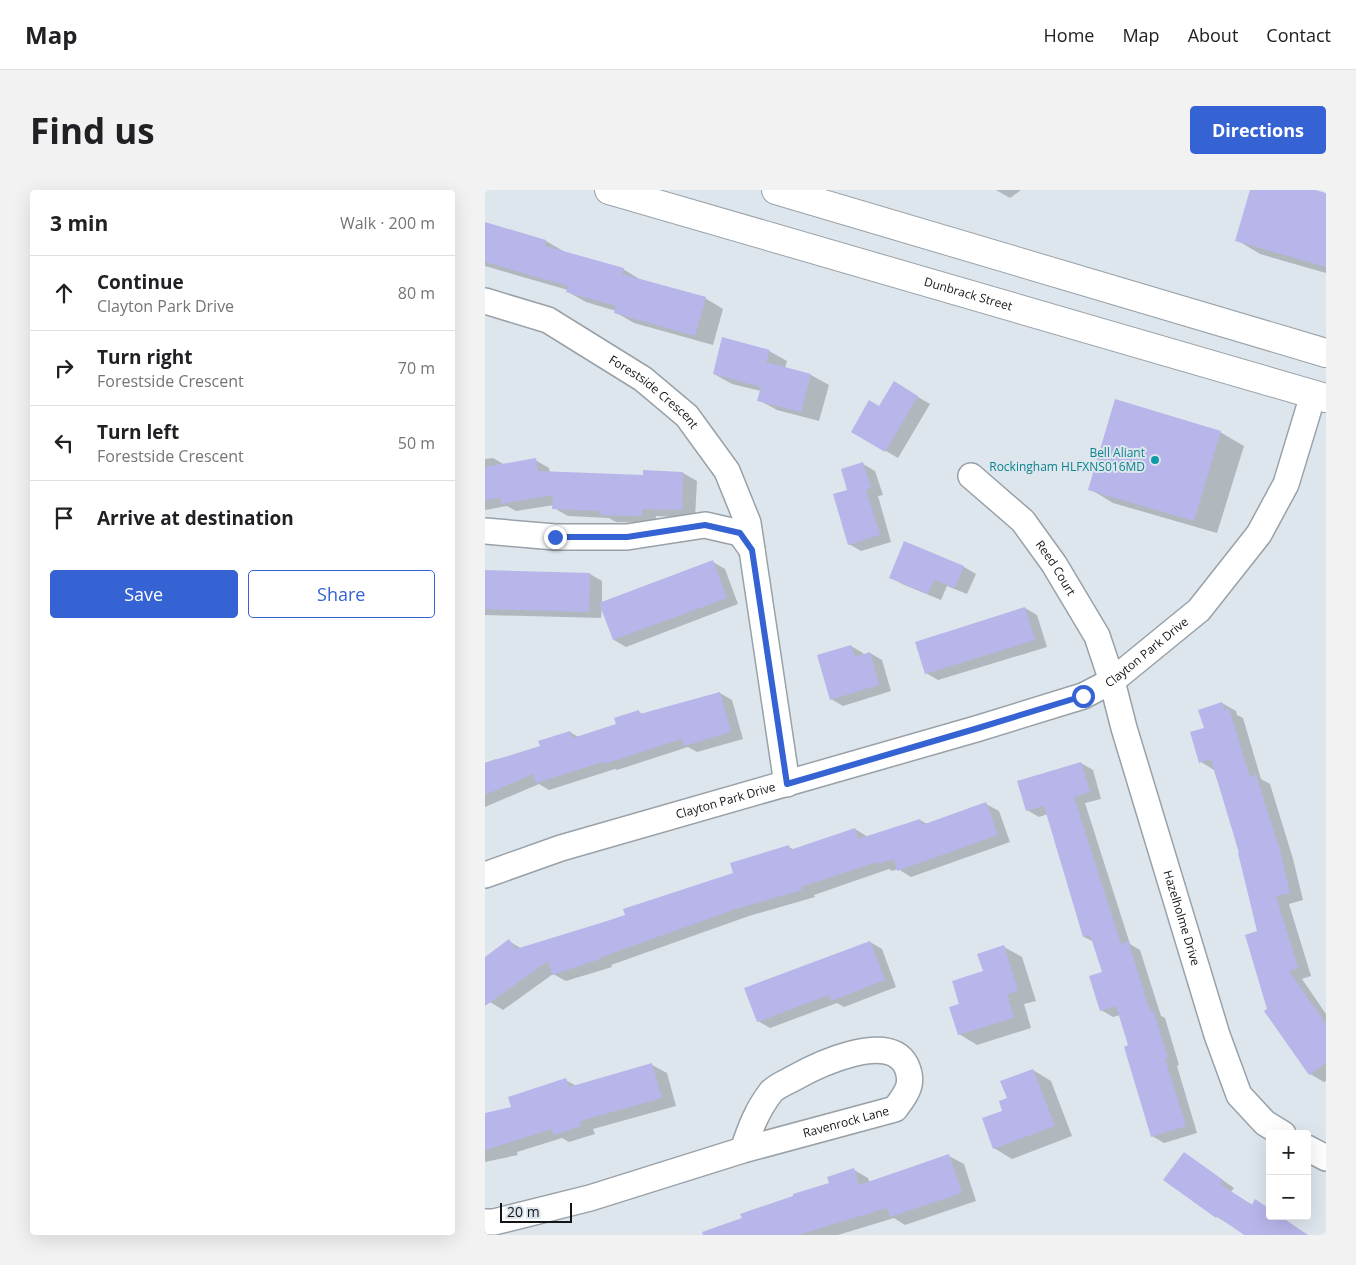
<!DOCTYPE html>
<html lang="en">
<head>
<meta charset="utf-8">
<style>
	:root { --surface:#fff; --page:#f2f2f2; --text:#202124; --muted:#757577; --line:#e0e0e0; --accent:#3563d3 }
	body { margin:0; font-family:"Open Sans",sans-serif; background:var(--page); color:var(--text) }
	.controls { position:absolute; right:15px; bottom:15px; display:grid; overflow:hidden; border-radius:5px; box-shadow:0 5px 20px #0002 }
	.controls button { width:45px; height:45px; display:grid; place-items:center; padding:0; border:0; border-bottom:1px solid var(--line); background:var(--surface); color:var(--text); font:25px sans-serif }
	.scale { position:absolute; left:15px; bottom:12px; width:72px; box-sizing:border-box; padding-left:5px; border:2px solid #131619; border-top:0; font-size:14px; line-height:18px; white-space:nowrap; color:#131619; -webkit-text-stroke:4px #dde6ed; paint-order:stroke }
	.stop { position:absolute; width:15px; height:15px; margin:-11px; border:4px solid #3563d3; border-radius:50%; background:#fff }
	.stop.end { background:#3563d3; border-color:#fff; box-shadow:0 1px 5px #0008 }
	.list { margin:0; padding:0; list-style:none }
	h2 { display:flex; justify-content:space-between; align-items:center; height:65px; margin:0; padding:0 20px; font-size:21px }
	h2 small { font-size:16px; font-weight:400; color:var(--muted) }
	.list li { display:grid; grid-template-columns:32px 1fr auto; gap:15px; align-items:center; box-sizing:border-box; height:75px; padding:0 20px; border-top:1px solid var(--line) }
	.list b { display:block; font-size:19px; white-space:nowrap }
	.list p { margin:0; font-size:16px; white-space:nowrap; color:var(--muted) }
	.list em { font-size:16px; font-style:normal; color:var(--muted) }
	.actions { display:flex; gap:10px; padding:15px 20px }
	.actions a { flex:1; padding:11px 0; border:1px solid var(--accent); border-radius:5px; text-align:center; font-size:18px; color:var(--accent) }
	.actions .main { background:var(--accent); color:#fff }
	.icon { flex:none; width:28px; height:28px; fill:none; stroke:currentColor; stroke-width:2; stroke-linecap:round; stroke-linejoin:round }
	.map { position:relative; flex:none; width:841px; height:1045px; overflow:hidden; border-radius:5px }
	header { display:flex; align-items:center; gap:30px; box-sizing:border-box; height:70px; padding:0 25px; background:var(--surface); border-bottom:1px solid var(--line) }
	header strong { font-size:24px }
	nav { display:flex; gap:28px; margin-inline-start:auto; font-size:18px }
	.intro { display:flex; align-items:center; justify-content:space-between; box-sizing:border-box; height:120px; padding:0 30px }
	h1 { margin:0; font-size:35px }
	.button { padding:12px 22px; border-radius:5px; background:var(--accent); color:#fff; font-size:18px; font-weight:700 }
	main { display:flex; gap:30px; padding:0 30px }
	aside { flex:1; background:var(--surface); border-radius:5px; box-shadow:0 5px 20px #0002 }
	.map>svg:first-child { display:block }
</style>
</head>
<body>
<header>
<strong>Map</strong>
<nav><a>Home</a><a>Map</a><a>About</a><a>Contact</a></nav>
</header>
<div class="intro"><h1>Find us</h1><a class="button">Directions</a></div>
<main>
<aside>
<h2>3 min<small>Walk · 200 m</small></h2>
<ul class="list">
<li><svg class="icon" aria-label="ahead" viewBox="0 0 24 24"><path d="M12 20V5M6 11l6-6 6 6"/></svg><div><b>Continue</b><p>Clayton Park Drive</p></div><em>80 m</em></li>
<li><svg class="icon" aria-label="right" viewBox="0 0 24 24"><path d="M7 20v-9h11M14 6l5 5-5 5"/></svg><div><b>Turn right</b><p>Forestside Crescent</p></div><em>70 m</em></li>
<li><svg class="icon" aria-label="left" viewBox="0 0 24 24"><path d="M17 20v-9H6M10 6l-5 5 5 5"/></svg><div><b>Turn left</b><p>Forestside Crescent</p></div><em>50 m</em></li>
<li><svg class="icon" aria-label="arrive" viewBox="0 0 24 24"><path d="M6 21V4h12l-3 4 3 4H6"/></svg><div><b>Arrive at destination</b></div></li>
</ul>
<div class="actions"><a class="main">Save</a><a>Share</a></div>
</aside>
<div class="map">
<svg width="841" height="1045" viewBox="0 0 841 1045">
	<rect width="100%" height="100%" fill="#dde6ed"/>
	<path fill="#0003" d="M 511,0 L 536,0 L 525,8 Z
		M 766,0 L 825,0 L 841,4 L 841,83 L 775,64 L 752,50 Z
		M 0,33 L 61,51 L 80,62 L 138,79 L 156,90 L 220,108 L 238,119 L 228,155 L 149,133 L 130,122 L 131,121 L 101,112 L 83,102 L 83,100 L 0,76 Z
		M 284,161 L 302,171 L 300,178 L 326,185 L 344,195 L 334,231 L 292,220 L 274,210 L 276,201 L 247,194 L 229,184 Z
		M 409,193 L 445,214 L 413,268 L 367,241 L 394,217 Z
		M 735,242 L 759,256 L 732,343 L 628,313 L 605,299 Z
		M 8,268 L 20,275 L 50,270 L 64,278 L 65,283 L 160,287 L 198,283 L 212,291 L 210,328 L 171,326 L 170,333 L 131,332 L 124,328 L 83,326 L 69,318 L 69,315 L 31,321 L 22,316 L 0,320 L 0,269 Z
		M 378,274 L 390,281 L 398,305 L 393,306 L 406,352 L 376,361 L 364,354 L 363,301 Z
		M 420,353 L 479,377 L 491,384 L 482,404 L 462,396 L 456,410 L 417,394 L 405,387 Z
		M 228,372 L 240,379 L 253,414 L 141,457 L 129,450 L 117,417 L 116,428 L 0,425 L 0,382 L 105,384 L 117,391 L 117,413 Z
		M 540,418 L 552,425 L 562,457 L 453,490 L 441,483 Z
		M 366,456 L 378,463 L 379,465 L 385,463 L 397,470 L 406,501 L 358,516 L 346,509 Z
		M 235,503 L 247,510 L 258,549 L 212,562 L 203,557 L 132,580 L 130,579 L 64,600 L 54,594 L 0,617 L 0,573 L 11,569 L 13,570 L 56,557 L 85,542 L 95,548 L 133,535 L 154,522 L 158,524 Z
		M 737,513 L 751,521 L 752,525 L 758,528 L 776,589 L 785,594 L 808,669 L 818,710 L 804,714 L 826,786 L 817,789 L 841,824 L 841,891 L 839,892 L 825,884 L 783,819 L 773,742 L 756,664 L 729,580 L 716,572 L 721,539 Z
		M 596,573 L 608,580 L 616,609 L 600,613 L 645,754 L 655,760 L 676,826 L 680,828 L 694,875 L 692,876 L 712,943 L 679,953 L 667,946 L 645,856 L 635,825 L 628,827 L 616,820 L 618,783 L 609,752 L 599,747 L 563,624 L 554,627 L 542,620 Z
		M 501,614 L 514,621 L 525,652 L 426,687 L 413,679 L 407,681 L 404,679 L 329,705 L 330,707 L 264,726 L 126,775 L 127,777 L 81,791 L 68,784 L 18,820 L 5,812 L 0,806 L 0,768 L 24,751 L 37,759 L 142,726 L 250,684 L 304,657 L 309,660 L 370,639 L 383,647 L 435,630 L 442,634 Z
		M 385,752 L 397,759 L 411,797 L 359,817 L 352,813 L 285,838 L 273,831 Z
		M 519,757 L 537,767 L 551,811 L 539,814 L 546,838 L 492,855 L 474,844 L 476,815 Z
		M 167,875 L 182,883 L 191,916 L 108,939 L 110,944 L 84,952 L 77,948 L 32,962 L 33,965 L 0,972 L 0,924 L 28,918 L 80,890 L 92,896 Z
		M 548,880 L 566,891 L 587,946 L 527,969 L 509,958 L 523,909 Z
		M 699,963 L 749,998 L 746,1002 L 817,1045 L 762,1045 L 732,1027 Z
		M 464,966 L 479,974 L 491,1011 L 420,1035 L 409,1028 L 353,1045 L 219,1045 L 345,994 L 369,980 L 383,988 L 385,993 Z"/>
	<path fill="#b8b5ea" d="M 765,0 L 830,0 L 841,3 L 841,77 L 750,51 Z
		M 0,32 L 61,50 L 60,56 L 139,78 L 137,84 L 221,107 L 210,146 L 129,123 L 131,116 L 81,102 L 83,96 L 0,72 Z
		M 237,147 L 285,160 L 281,172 L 326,184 L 316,222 L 272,211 L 276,197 L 228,184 Z
		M 409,191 L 433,206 L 400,262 L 366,242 L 384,210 L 394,216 Z
		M 630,209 L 736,241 L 709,331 L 603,300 Z
		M 51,268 L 53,281 L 158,285 L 158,280 L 198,282 L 197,320 L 157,319 L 157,326 L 115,325 L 116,321 L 67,319 L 68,305 L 16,314 L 15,308 L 0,310 L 0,277 Z
		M 378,272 L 386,298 L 381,300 L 395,345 L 363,355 L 348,304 L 362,300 L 356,279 Z
		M 419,351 L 479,376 L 470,398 L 449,390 L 443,404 L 404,388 Z
		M 228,370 L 242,408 L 128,450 L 114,413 Z
		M 0,380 L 105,383 L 104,422 L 0,419 Z
		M 540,417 L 550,450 L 440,484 L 430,452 Z
		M 366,455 L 370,467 L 385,462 L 394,495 L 345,510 L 332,465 Z
		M 235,502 L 246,542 L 199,556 L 197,549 L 119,574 L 118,572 L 51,593 L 48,584 L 0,605 L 0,573 L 55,556 L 53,551 L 85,541 L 88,548 L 131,534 L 129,528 L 154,520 L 155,524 Z
		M 737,512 L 740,520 L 744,519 L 765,587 L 771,585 L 795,660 L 805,703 L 791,706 L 813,778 L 804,781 L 841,834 L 841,873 L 824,885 L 779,821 L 782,819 L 760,745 L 772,741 L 753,663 L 754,663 L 726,569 L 714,573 L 705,542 L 719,538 L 713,520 Z
		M 596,572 L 605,602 L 589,607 L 636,754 L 643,751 L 665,821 L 668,820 L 683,868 L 680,869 L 701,936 L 666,947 L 639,857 L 643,855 L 631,816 L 615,821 L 604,786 L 617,782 L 605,745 L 598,747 L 559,616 L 541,621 L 532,591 Z
		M 501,612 L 513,645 L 412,681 L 409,669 L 393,674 L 392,672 L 316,697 L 317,700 L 251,719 L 114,768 L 115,769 L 67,785 L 63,771 L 0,816 L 0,767 L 24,749 L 31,759 L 122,731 L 140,725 L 138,719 L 248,683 L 245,673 L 304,655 L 305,660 L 370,638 L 373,649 L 435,629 L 437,635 Z
		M 385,751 L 400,790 L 346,811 L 344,805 L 272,832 L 259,798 Z
		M 519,755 L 533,801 L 522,804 L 529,828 L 473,845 L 464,817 L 474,814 L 467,791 L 498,781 L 492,764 Z
		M 167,873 L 177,908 L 95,931 L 96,936 L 69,945 L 67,939 L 0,960 L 0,923 L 26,917 L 23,907 L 81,888 L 84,897 Z
		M 548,879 L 570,936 L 508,959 L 497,928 L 517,921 L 514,911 L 522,908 L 515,891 Z
		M 699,962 L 738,990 L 735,994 L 767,1015 L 770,1009 L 785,1019 L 785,1026 L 795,1026 L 823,1045 L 759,1045 L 732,1026 L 731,1028 L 678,990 Z
		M 464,964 L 477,1003 L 405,1027 L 402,1018 L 313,1045 L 218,1045 L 217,1042 L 257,1028 L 255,1024 L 308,1006 L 308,1004 L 344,993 L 342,987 L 369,978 L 374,995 Z"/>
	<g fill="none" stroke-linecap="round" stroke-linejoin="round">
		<g stroke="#99a1a8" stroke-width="28">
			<g id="minor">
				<path id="s1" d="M 0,111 L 63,130 L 158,189 L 202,226 L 242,281 L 263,333 L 302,594"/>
				<path id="s2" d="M 486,286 L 538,331 L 569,374 L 612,446 L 627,491 L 639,538 L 732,845 L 754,905 L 780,933 L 798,944"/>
				<path d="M 0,341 L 70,347 L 142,347 L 220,335 L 255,343 L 267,360"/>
				<path id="s3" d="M 0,685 L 76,658 L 491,539 L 598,506 L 627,491 L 714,420 L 774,344 L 801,294 L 828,205"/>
				<path d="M 822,958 L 841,968"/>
				<path id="s4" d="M 0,1032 L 9,1032 L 105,1008 L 258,960 L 410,919 C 421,904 430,894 421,875 C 403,841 332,875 309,888 C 302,892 291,896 286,902 C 272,920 265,939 258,960"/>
			</g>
		</g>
		<g stroke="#99a1a8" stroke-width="30">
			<g id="secondary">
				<path id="s5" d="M 124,0 L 841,208"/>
				<path d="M 291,0 L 841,163"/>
			</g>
		</g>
		<use href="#minor" stroke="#fff" stroke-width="25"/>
		<use href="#secondary" stroke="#fff" stroke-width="28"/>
	</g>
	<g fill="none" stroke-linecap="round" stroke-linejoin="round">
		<path stroke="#3563d3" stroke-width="6" d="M 70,347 L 142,347 L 220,335 L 255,343 L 267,360 L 302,594 L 490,539 L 598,506"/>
	</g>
	<circle fill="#0f9aa8" stroke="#dde6ed" stroke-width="2" cx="670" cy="270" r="5"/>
	<g text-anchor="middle" stroke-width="4" stroke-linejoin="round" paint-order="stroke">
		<g font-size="12" fill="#131619" stroke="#dde6ed">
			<text dy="4" stroke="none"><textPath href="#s5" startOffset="374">Dunbrack Street</textPath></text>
			<text dy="4" stroke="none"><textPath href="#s1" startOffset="194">Forestside Crescent</textPath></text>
			<text dy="4" stroke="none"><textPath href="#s2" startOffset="126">Reed Court</textPath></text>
			<text dy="4" stroke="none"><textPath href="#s3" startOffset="702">Clayton Park Drive</textPath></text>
			<text dy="4" stroke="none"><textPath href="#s3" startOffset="252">Clayton Park Drive</textPath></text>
			<text dy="4" stroke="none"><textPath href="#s2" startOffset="500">Hazelholme Drive</textPath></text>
			<text dy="4" stroke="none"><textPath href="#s4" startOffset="375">Ravenrock Lane</textPath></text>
		</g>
		<g font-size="12" fill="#0d838f" stroke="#dde6ed" text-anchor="end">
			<text x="660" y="267">Bell Aliant<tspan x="660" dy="14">Rockingham HLFXNS016MD</tspan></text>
		</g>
	</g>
</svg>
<div class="controls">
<button>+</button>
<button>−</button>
</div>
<div class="scale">20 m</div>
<div class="stop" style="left:598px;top:506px"></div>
<div class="stop end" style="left:70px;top:347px"></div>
</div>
</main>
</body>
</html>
